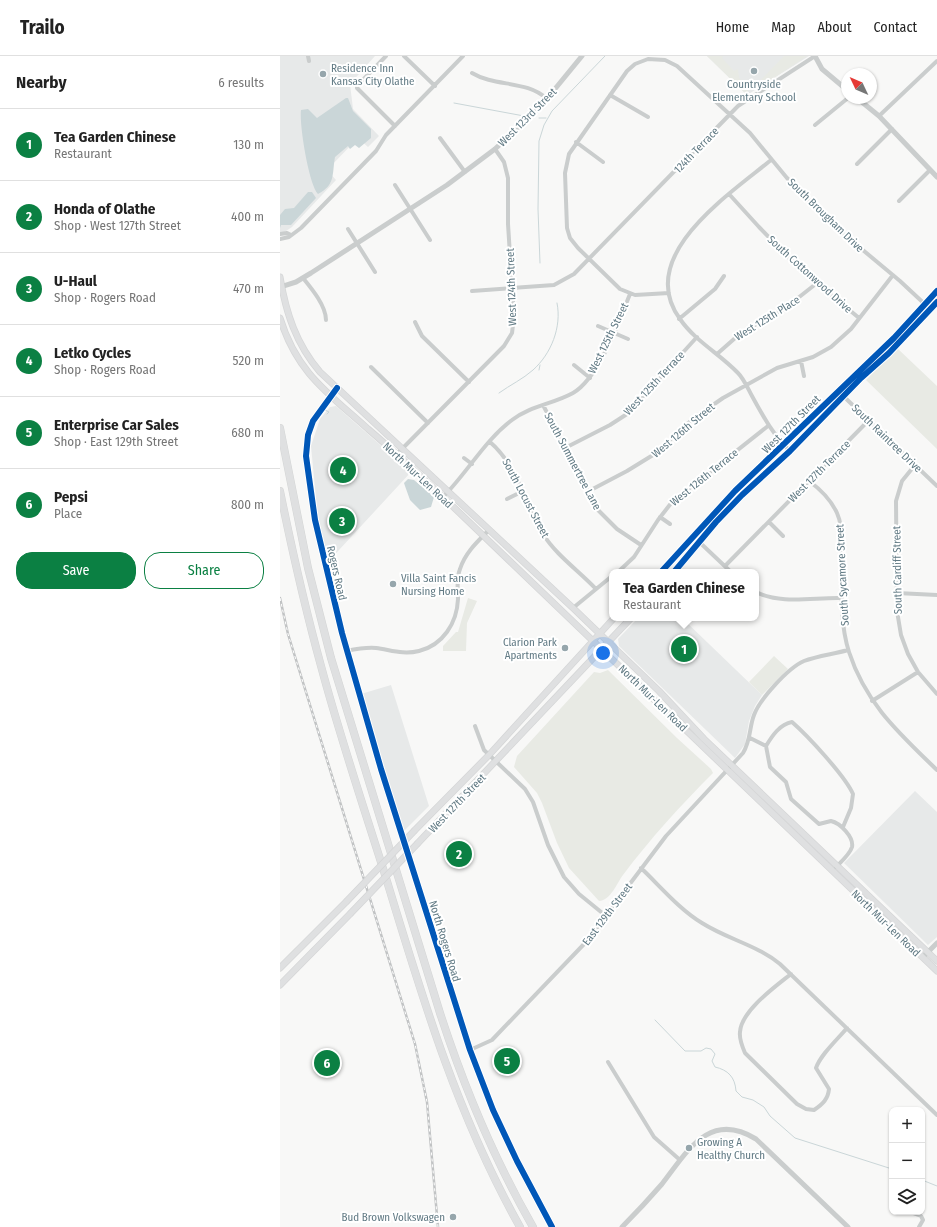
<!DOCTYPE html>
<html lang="en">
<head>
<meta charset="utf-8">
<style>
	:root { --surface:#fff; --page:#f2f2f2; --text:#222; --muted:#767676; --line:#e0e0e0; --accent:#0b8043 }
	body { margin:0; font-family:"Fira Sans Condensed",sans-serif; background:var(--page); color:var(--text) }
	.controls { position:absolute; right:12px; bottom:12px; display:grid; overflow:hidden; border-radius:8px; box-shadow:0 1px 3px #0004 }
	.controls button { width:36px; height:36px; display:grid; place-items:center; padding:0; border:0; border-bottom:1px solid var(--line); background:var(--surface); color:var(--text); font:20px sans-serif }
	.compass { position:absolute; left:561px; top:12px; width:36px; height:36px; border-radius:50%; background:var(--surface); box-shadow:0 1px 3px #0004; rotate:314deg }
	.you { position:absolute; left:323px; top:597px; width:14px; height:14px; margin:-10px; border:3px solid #fff; border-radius:50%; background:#1a73e8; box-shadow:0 0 0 6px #1a73e833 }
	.badge { display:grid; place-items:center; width:26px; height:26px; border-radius:50%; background:var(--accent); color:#fff; font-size:13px; font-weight:700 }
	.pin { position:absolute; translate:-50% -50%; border:2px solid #fff; box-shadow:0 1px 4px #0006 }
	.popup { position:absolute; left:329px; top:513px; width:150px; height:52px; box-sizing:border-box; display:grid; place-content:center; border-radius:8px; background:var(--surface); filter:drop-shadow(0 1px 3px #0005); font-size:13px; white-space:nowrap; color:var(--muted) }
	.popup b { font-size:15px; color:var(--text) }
	.popup::after { content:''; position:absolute; left:50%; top:100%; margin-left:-8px; border:8px solid transparent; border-top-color:var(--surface) }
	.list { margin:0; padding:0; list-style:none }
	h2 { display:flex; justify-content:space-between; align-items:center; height:52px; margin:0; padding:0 16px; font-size:17px }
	h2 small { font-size:13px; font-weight:400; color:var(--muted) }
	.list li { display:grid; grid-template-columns:26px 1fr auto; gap:12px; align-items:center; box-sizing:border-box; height:72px; padding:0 16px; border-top:1px solid var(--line) }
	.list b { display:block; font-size:15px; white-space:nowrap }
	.list p { margin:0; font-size:13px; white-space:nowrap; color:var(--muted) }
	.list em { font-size:13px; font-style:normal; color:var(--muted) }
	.actions { display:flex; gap:8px; padding:12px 16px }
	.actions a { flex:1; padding:9px 0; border:1px solid var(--accent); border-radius:16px; text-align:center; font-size:14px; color:var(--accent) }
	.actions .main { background:var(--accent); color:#fff }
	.icon { flex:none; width:22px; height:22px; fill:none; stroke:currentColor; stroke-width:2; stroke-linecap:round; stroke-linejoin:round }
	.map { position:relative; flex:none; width:657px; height:1171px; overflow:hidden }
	header { display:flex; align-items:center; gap:24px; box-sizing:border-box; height:56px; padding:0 20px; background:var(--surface); border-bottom:1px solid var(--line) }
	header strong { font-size:19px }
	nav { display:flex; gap:22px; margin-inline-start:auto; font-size:14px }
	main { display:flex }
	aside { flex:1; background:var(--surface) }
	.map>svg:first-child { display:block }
</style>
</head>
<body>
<header>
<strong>Trailo</strong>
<nav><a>Home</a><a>Map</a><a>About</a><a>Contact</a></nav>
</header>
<main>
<aside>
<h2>Nearby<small>6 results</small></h2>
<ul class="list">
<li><span class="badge">1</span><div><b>Tea Garden Chinese</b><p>Restaurant</p></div><em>130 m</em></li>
<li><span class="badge">2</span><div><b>Honda of Olathe</b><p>Shop · West 127th Street</p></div><em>400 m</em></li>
<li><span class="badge">3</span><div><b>U-Haul</b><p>Shop · Rogers Road</p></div><em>470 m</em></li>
<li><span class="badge">4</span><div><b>Letko Cycles</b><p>Shop · Rogers Road</p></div><em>520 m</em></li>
<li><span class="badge">5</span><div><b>Enterprise Car Sales</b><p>Shop · East 129th Street</p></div><em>680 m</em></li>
<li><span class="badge">6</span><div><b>Pepsi</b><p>Place</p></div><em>800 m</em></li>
</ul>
<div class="actions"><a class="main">Save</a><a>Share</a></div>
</aside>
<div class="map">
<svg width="657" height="1171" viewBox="0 0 657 1171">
	<rect width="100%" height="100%" fill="#f8f8f7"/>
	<path fill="#e7e9e9" d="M 0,0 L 95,0 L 70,28 L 73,53 L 99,80 L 88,91 L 78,82 L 47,114 L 56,124 L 12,171 L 0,179 Z
		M 427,0 L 529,0 L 467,39 Z
		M 56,350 L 131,416 L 47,507 L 38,464 L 31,390 L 40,363 L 50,351 Z
		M 358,562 L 402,562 L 482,639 L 475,650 L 469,665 L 465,688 L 455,702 L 339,590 L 338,583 Z
		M 111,629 L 149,750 L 123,776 L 81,638 Z
		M 635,735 L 657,756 L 657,881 L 648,889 L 564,807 Z"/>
	<path fill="#e8eae4" d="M 427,0 L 443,0 L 442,2 L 454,15 L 458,13 L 459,22 L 468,30 L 468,37 L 466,38 Z
		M 504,0 L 527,0 L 480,31 L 477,29 L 475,25 L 478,27 Z
		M 617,292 L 657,330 L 657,393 L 586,324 Z
		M 188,542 L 197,545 L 187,567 L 186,595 L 163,595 L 163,590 L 176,576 L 178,576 Z
		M 494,600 L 508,613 L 482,639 L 469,626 Z
		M 328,614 L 397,682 L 431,713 L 433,717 C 401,749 370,783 343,819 C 337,827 331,844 319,845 L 289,812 L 277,787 L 262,747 L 257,737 L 234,711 L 237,700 L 314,616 L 320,617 Z"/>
	<path fill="#cad6d8" d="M 66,42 L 68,42 L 73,55 L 91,73 L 91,82 L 79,92 L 75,89 L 70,93 L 68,90 L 55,101 C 52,117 56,129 38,138 C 29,129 19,68 21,54 L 28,53 L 37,62 Z
		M 28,136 L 32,136 L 36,142 L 11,169 L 1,169 L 0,172 L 0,159 L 5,153 L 14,152 Z
		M 128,423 L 134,424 L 154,441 L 151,451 L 140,454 L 130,444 L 125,430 L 124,427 Z"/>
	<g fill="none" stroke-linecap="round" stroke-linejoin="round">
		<path stroke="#cad6d8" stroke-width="1" d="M 174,47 L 244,60
			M 259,62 L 266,62
			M 260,207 L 258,153 L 259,85 L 264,69 L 272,55 L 325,0
			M 259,314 L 260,309
			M 219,337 C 230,329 243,323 253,314 C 271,298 282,271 277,247
			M 45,354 L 49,356 L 47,358
			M 375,964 L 405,995 L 421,995 L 426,992 L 431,993 L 435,998 L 432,1005 L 435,1011 C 448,1014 455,1021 456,1035 L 462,1041 L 473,1044 L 484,1051 L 490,1060 L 515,1082 L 612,1113
			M 642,1124 L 657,1130"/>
		<g stroke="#d5d6d7" stroke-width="7">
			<path id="secondary" d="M 0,221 C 6,257 16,288 40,316 L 293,552 L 379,635 L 424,683 L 657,905
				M 0,262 C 17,317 48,337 88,373 C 114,395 138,418 163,441 L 657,915
				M 381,516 L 455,435 L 614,282 L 657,235
				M 394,516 L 436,466 L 462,439 L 510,395 L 581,322 L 609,297 L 657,246
				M 135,774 L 209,699 L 334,562
				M 138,787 L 351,562
				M 0,912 L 66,846
				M 0,929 L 70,858"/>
		</g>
		<g stroke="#d4d5d5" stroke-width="8">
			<path id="motorway" d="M 0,372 L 28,512 L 51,602 L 160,957 C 184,1031 214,1103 253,1171
				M 0,435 C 12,494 25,552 41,610 C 60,681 84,752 106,822 C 143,944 177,1059 240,1171"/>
		</g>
		<path stroke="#cacdcd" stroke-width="4" d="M 28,0 L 29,5
			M 106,0 L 78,29 L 77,32 L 115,70
			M 124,0 L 155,30
			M 192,17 C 215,31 247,24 267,43
			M 330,39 L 368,61
			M 599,60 L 657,5
			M 535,69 L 568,42
			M 160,82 L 185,116
			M 296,86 L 323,106
			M 491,104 C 450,138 354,200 400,263 C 415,285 440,298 458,317 C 464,323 468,333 472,340 C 483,360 493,379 510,395
			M 577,108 L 612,73
			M 115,129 L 150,184
			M 449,138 L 479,171 L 518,211 L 579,262
			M 619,145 L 650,114
			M 68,173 L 95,216
			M 0,178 L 7,177 L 11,179
			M 0,183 L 9,181 L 21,172 L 96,95 L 106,79 L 183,0
			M 23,222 C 32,233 46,250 46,264
			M 192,235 L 274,229 L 294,218 L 458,50 L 535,0
			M 389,237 L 355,239 L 340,233 L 298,192 L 290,182 L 287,172 L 285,117 L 289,98 L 347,15 L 355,8 L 368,3 L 385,4 L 397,10 L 470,77 L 507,122 L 541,156 L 566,180 L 620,225 L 650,253
			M 399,263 L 435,233 L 444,220
			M 135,266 L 142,280 L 189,326
			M 318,270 L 348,283
			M 437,298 L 462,276 L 504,253 L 537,227
			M 521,305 L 524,320
			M 294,309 L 310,322
			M 91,311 L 148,367
			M 558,335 L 657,430
			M 263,349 L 318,454 L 337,473 L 361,489
			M 210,386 C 238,410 244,447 263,478 C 276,499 299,515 316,533
			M 285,392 L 330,369 L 347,358 L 417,281
			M 117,398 L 224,290 L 232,277 L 234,261 L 228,168 L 228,122 L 224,106 L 215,93
			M 184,402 L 192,408
			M 635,409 L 622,425 L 616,445 L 617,555 L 621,579 L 628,598 L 638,616 L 657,638
			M 529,425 C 540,433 551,444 557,457 C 563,470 561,484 562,499 C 562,530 559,565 569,596 C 586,648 619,677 657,714
			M 307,436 L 347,415 L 373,399 L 414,362 L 443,342 L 497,312 L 533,301 L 551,291 L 571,273 L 613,219
			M 163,441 C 187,417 205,384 232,364 C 250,350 273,348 293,337 C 319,322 339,265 350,238
			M 227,443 L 243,435
			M 380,461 L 390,468
			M 489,466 L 503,480
			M 414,481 L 451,516
			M 445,510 L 589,364
			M 338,516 L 354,501 L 378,464 L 392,446 L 488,370
			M 476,536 C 501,549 535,541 562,542
			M 617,537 L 657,539
			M 293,552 L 332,520
			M 66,595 C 76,593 86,591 96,592 C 111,594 123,599 139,595 C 163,589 177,567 178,543 C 178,532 176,523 180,513 C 185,497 197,486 209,474
			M 592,645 L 638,616
			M 195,670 L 204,694 L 245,733 L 253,746 L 268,789 L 284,821 L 299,838 L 326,860
			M 470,682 L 486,690 L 490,711 L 506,726 L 511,743 L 539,768 L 551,765 C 560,767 574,781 572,791 C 570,798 561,806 556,811
			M 486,690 C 492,680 500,668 512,666 C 528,680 565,720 573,738 L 571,752 L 563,771
			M 361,812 C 380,830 399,853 422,867 C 447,883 477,889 500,908 L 657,1059
			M 511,918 C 496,930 461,955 460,976 C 459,983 462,990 465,997 L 517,1048 L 526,1053 L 534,1054 C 543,1048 548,1043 549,1033 L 536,1012 C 541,998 557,984 567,972
			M 190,994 L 212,984 L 306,886 L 386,780 L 463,697 C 471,684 469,672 474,659 C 480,643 508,612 524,605 C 537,600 554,598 568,594
			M 328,1006 L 374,1081 L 400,1104
			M 633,1157 L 641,1160 L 643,1164 L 639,1171"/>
		<path stroke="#cacdcd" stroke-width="5" d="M 535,0 L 542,13 L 567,34
			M 577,42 L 599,60 L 657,121
			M 0,231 L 16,226 L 31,217 L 167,129 L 215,93 L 261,50 L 302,0
			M 57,332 L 33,365 L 28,379 L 26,400 L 35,464 L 62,577 L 101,713 L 190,994 L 213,1054 L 237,1105 L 272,1171
			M 645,899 L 657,887
			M 342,1171 C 356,1157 369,1143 382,1128 C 407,1096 429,1054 476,1083 L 568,1171"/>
		<use href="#secondary" stroke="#dfe0e1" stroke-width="5.5"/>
		<use href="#motorway" stroke="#dfe0e1" stroke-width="7"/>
		<g stroke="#c1c3c4" stroke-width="2.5">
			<path id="rail" d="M 0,542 L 8,578 L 135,988 L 147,1046 L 158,1171"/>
		</g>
		<use href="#rail" stroke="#fff" stroke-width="1" stroke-dasharray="3" stroke-linecap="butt"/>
		<g stroke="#d5d6d7" stroke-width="7" stroke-linecap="butt">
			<path id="secondary-bridge" d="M 66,846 L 135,774
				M 70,858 L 138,787"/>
		</g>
		<use href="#secondary-bridge" stroke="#dfe0e1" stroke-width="5.5"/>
		<g stroke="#fff" stroke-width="8">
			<path id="cycleway" d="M 57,332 L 33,365 L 28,379 L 26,400 L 35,464 L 62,577 L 101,713 L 190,994 L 213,1054 L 237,1105 L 272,1171
				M 381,516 L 455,435 L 614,282 L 657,235
				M 394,516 L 436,466 L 462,439 L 510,395 L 581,322 L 609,297 L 657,246"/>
		</g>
		<use href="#cycleway" stroke="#0057b8" stroke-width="6"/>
	</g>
	<g fill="#96a6ac" stroke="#fff" stroke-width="1.5">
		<circle cx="474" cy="15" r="4"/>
		<circle cx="43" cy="18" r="4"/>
		<circle cx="113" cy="528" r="4"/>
		<circle cx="285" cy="592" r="4"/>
		<circle cx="409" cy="1092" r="4"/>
		<circle cx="173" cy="1161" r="4"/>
	</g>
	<g text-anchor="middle" stroke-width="4" stroke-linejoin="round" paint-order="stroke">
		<g font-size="11" fill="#617a84" stroke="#fff" text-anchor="start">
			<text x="51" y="16">Residence Inn<tspan x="51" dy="13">Kansas City Olathe</tspan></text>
			<text x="474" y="32" text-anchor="middle">Countryside<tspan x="474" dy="13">Elementary School</tspan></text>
			<text x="121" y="526">Villa Saint Fancis<tspan x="121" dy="13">Nursing Home</tspan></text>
			<text x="277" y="590" text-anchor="end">Clarion Park<tspan x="277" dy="13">Apartments</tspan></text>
			<text x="417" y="1090">Growing A<tspan x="417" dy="13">Healthy Church</tspan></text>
			<text x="165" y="1165" text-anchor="end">Bud Brown Volkswagen</text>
		</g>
		<g font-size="11" fill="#617a84" stroke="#fff">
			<text transform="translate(247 61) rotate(-45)" y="4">West 123rd Street</text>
			<text transform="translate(416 94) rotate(-46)" y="4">124th Terrace</text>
			<text transform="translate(546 159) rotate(44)" y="4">South Brougham Drive</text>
			<text transform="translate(530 218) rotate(42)" y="4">South Cottonwood Drive</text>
			<text transform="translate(231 231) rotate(-92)" y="4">West 124th Street</text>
			<text transform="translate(487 262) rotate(-32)" y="4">West 125th Place</text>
			<text transform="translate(328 282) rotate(-64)" y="4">West 125th Street</text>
			<text transform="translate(374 327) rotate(-47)" y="4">West 125th Terrace</text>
			<text transform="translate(511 368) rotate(-45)" y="4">West 127th Street</text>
			<text transform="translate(403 374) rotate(-40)" y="4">West 126th Street</text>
			<text transform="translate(607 382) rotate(44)" y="4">South Raintree Drive</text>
			<text transform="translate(293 405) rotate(62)" y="4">South Summertree Lane</text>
			<text transform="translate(539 415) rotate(-45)" y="4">West 127th Terrace</text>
			<text transform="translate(138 419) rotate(43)" y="4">North Mur-Len Road</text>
			<text transform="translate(424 421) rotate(-39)" y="4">West 126th Terrace</text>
			<text transform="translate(246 442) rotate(62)" y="4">South Locust Street</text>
			<text transform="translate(617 514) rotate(-91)" y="4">South Cardiff Street</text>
			<text transform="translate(57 517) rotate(77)" y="4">Rogers Road</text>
			<text transform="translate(562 519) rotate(-93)" y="4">South Sycamore Street</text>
			<text transform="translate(373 642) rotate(44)" y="4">North Mur-Len Road</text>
			<text transform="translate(177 747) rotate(-46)" y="4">West 127th Street</text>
			<text transform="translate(327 858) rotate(-53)" y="4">East 129th Street</text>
			<text transform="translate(606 867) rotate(44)" y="4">North Mur-Len Road</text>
			<text transform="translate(165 885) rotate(73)" y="4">North Rogers Road</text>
		</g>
	</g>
</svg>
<div class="controls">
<button>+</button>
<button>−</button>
<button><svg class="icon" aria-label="layers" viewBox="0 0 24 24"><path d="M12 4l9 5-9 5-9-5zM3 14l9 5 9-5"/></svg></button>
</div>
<svg class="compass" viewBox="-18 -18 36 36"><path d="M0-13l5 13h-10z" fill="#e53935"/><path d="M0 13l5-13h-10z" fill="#767676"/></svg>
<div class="you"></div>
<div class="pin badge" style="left:404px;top:593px">1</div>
<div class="popup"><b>Tea Garden Chinese</b>Restaurant</div>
<div class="pin badge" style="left:179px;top:798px">2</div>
<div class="pin badge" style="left:62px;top:465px">3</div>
<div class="pin badge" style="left:63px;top:414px">4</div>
<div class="pin badge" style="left:227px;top:1005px">5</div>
<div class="pin badge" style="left:47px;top:1007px">6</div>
</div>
</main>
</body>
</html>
